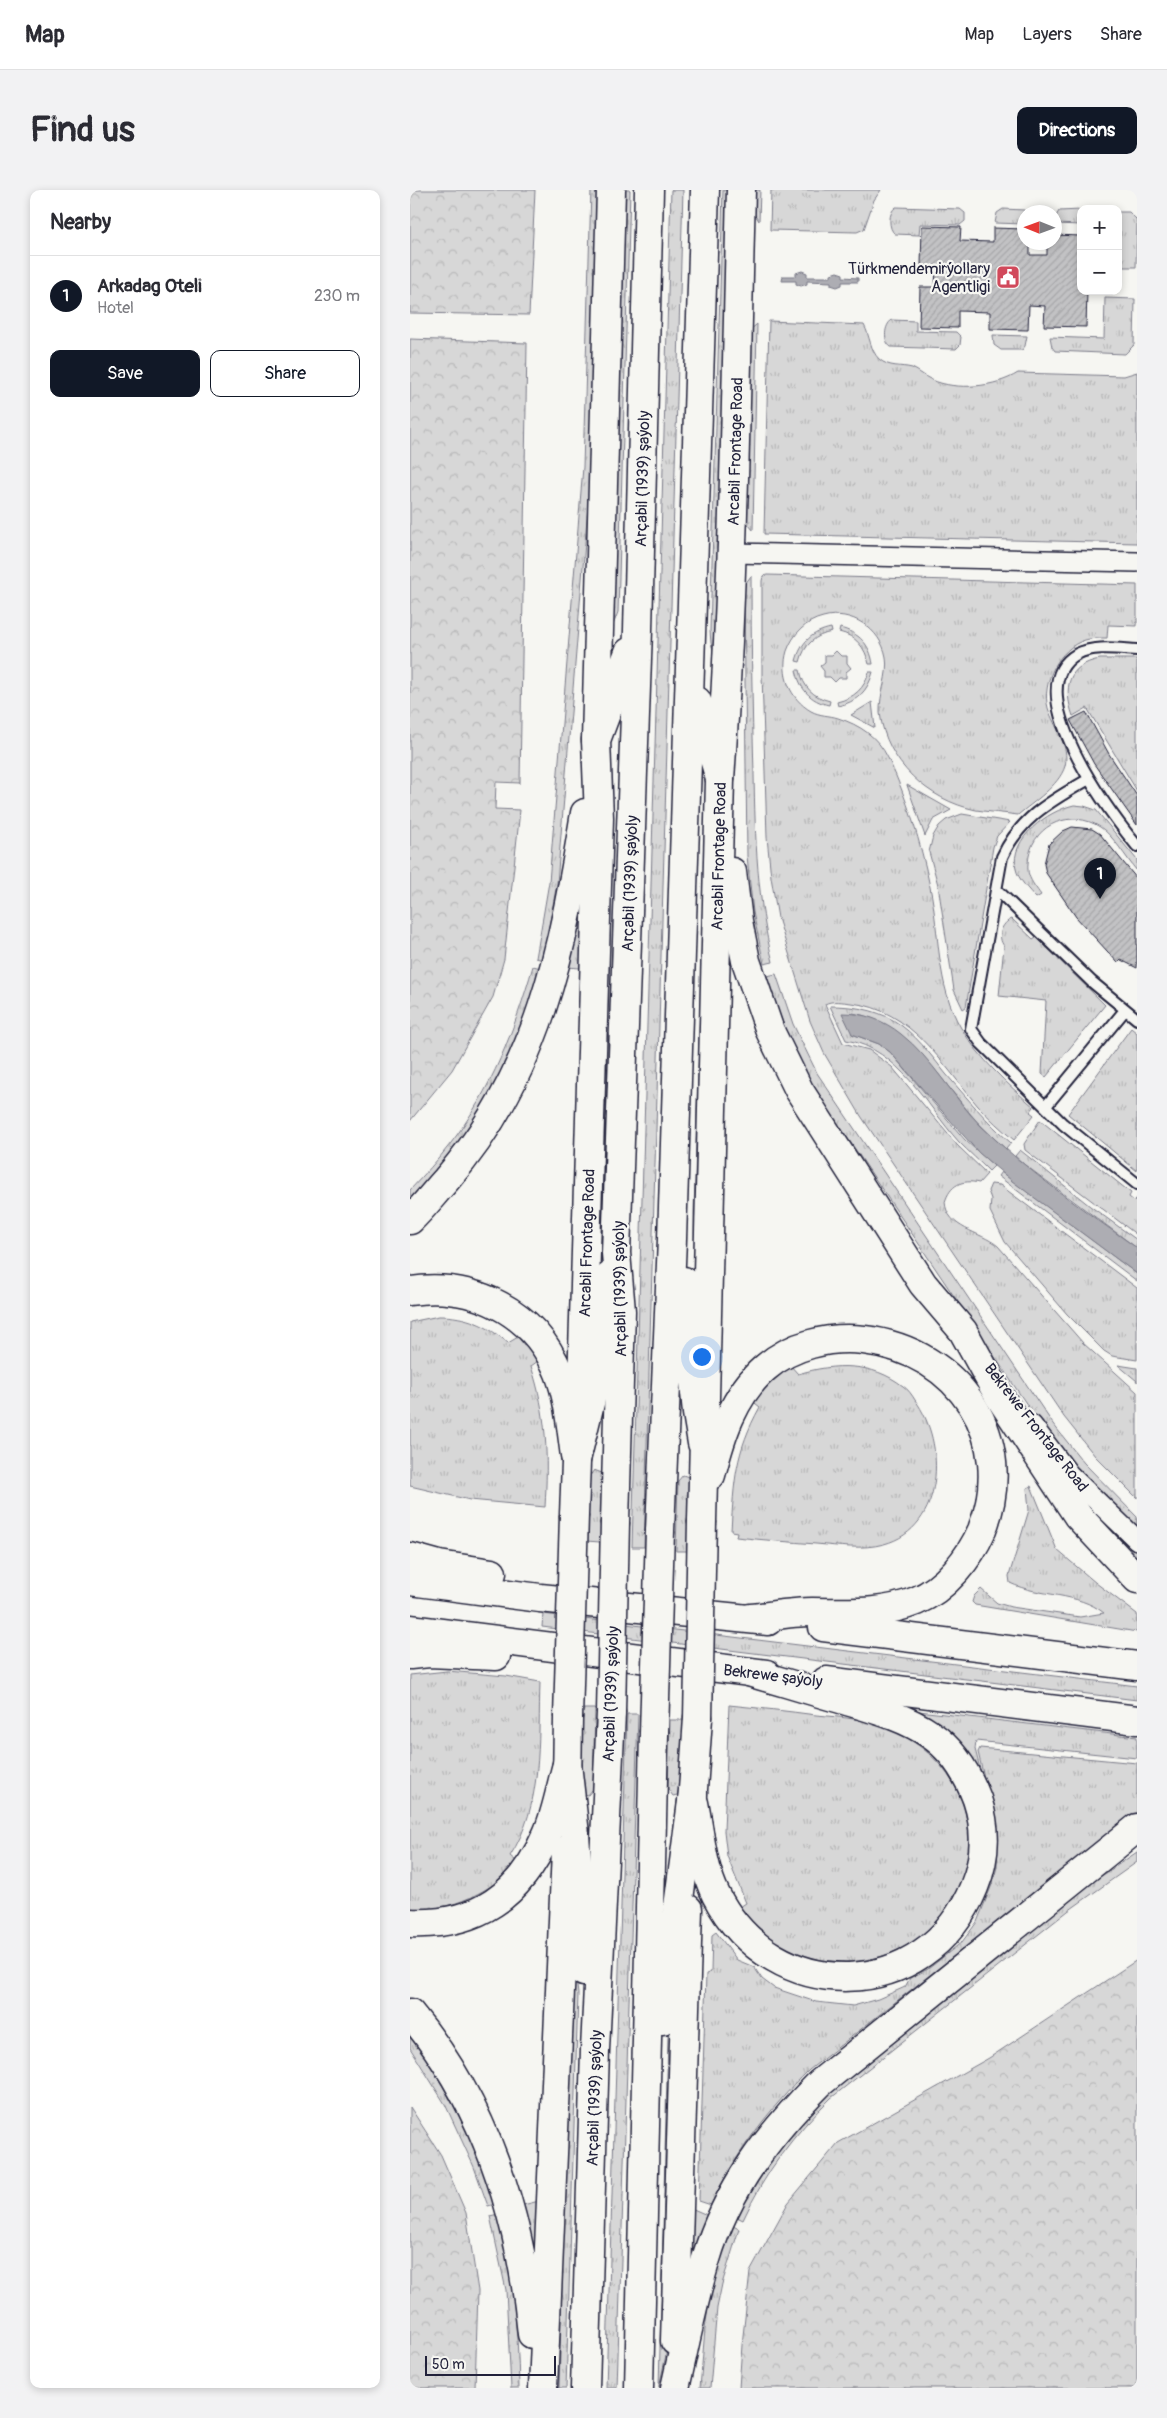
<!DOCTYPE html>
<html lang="en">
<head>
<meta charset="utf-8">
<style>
	:root { --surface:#fff; --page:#f2f2f3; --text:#2b2b33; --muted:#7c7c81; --line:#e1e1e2; --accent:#111827 }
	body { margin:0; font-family:Pangolin,sans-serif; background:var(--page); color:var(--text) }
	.controls { position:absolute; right:15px; top:15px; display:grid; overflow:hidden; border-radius:10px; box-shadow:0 2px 8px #0003 }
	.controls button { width:45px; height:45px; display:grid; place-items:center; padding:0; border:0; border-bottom:1px solid var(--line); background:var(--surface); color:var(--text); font:25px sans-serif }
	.compass { position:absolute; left:607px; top:15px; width:45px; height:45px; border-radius:50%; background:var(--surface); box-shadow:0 2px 8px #0003; rotate:271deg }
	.scale { position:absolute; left:15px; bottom:12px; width:131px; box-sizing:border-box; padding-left:5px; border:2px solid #22223b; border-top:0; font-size:14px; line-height:18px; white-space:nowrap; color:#22223b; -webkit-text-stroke:4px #f6f6f2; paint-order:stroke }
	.you { position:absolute; left:291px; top:1166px; width:18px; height:18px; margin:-12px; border:4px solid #fff; border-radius:50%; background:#1a73e8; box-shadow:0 0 0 8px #1a73e833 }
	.badge { display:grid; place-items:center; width:32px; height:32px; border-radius:50%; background:var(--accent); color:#fff; font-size:16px; font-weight:700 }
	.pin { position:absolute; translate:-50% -41px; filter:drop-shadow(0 1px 2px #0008) }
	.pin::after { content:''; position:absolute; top:26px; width:18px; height:15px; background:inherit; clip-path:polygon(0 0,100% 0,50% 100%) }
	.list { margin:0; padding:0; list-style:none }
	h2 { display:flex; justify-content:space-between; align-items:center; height:65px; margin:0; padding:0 20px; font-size:21px }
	h2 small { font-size:16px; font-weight:400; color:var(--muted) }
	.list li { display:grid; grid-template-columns:32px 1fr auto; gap:15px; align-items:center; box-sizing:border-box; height:80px; padding:0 20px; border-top:1px solid var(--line) }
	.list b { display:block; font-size:19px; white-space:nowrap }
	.list p { margin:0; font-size:16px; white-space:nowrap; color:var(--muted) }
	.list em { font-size:16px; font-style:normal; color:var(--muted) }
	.actions { display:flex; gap:10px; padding:15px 20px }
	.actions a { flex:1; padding:11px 0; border:1px solid var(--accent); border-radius:10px; text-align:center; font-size:18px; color:var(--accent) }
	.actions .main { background:var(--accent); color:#fff }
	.map { position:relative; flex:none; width:727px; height:2198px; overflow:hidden; border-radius:10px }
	header { display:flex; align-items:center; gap:30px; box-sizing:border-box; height:70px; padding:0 25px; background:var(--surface); border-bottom:1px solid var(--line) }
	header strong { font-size:24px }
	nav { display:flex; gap:28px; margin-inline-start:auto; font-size:18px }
	.intro { display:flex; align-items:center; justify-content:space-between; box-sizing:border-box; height:120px; padding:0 30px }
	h1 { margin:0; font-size:35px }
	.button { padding:12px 22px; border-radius:10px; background:var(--accent); color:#fff; font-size:18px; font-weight:700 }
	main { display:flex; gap:30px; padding:0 30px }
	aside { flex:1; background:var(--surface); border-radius:10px; box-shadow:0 2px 8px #0003 }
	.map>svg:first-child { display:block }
</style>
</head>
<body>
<header>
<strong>Map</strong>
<nav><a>Map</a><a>Layers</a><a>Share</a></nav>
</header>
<div class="intro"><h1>Find us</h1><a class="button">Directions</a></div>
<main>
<aside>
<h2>Nearby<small></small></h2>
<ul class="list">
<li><span class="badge">1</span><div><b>Arkadag Oteli</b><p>Hotel</p></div><em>230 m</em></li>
</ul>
<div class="actions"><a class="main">Save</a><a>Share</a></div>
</aside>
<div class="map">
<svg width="727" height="2198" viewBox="0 0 727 2198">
	<defs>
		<pattern id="grass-tufts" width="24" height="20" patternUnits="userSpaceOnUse" patternTransform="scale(1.25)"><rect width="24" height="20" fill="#d7d7d7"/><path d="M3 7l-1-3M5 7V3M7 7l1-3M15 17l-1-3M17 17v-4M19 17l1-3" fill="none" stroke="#b8b8b9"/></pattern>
		<pattern id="forest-crowns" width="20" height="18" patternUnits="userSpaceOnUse" patternTransform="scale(1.25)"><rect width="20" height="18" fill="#d7d7d7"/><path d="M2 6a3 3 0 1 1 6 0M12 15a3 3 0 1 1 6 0" fill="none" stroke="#b8b8b9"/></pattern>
		<pattern id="building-hatch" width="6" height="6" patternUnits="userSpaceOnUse" patternTransform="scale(1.25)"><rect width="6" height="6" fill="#c2c2c4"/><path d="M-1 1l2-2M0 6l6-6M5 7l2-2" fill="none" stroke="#a6a6a9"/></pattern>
	</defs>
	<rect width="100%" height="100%" fill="#f6f6f2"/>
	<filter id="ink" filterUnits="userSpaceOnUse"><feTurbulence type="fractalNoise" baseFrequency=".02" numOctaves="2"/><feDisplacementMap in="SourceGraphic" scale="10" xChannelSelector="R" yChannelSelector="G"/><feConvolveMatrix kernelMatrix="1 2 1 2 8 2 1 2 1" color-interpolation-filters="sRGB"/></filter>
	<g filter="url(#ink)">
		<path fill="url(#grass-tufts)" stroke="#7c7c89" d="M 181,0 L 188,0 L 178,316 L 147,693 L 133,770 L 126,768 L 139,692 L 173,277 Z
			M 211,0 L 220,0 L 208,422 L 199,446 Z
			M 261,0 L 273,0 L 234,1357 L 222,1357 Z
			M 313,0 L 320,0 L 306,470 L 301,453 L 300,441 Z
			M 342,0 L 350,0 L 349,31 L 344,23 Z
			M 361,0 L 471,0 L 464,10 L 454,39 L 447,42 L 360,40 Z
			M 486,17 L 550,19 L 555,23 L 555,31 L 550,35 L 510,34 L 509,45 L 485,44 C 478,39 478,22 486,17 Z
			M 593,19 L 614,20 L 616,22 L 614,22 L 614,34 L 585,33 L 587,23 Z
			M 671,20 L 671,35 L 645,34 L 645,28 L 649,21 Z
			M 708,22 L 719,22 L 727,30 L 726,77 L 708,77 Z
			M 695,108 L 725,109 L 724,155 L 715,164 L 645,161 L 642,157 L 640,147 L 694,149 Z
			M 482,130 L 506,131 L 506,141 L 546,142 L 551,147 L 550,155 L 546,159 L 481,157 C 473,152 474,135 482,130 Z
			M 359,131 L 454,135 C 460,146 460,160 469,169 C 479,178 491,175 502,178 C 509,181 515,187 522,190 C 547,201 586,197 608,183 L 714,186 L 727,182 L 727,353 L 354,344 Z
			M 347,134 L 343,340 L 335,330 L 339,141 Z
			M 583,145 L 617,146 L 615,156 L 612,160 L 591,160 L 584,155 Z
			M 357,385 L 727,395 L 727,436 L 698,435 L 697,448 C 690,448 681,448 675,450 C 649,458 631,493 638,518 C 644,537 660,555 655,576 C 649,596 623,612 608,625 C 594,623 579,622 566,620 C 518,610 476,572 470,523 C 469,503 479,486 476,467 C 471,439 441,419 413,427 C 396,431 383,444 377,461 C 370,484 380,509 401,521 C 410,526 419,525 428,528 C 450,535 468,547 478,568 C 497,608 511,653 520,697 C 530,744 526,795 551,838 C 570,869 596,893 624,917 L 620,922 L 624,925 L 604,950 C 591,939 579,928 568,916 C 532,874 501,819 441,813 C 433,812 422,810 415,814 L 433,853 L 459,860 L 482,877 L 547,955 L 577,984 L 569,993 C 552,989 540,995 535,1012 C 537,1039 570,1041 588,1056 L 673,1153 L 727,1202 L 727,1308 L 685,1266 L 654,1227 L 451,926 L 414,863 L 400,831 L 368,728 L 361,687 L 357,647 L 352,484 L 352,391 L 353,386 Z
			M 341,386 C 341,452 342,518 344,584 C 345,648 347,710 363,772 L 354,774 L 343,722 L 337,666 L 334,400 L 335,394 Z
			M 421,438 L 422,442 C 405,445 394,455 390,472 L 386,471 C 391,452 402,442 421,438 Z
			M 430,438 C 449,443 460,454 463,474 L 459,474 C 455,457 446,446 429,442 Z
			M 426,461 L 431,466 L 437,466 L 437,473 L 441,478 L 436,482 L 436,488 L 429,488 L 425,492 L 420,487 L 414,487 L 414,481 L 410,476 L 415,472 L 415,465 L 422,465 Z
			M 690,469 L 727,469 L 727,601 L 677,518 L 663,526 C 653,498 657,475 690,469 Z
			M 386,480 L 390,480 C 393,497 403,507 420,511 L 419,515 C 400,511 390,499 386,480 Z
			M 459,482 L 463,482 C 458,501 447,512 428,516 L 427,512 C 444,508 455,498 459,482 Z
			M 462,512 L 465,538 L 441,525 Z
			M 497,595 L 541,620 L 523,630 L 515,646 Z
			M 296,599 L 301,618 L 285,1124 L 284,1022 Z
			M 664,615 L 674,616 L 686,620 L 727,670 L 727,681 C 716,668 703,645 690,637 C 662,619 625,633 619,666 C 618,672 617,679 619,685 C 621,692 627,699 631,705 L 626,708 C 619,700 608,689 606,679 C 599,648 638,621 664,615 Z
			M 552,624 L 600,632 L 587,646 L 583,657 L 556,817 L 553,819 L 544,800 L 528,695 L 519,662 L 523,646 L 529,636 L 536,630 Z
			M 173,729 L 170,778 L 157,777 L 168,733 Z
			M 602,729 L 623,749 L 626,747 L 695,815 L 636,887 L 632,884 L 636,811 L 589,806 L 594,756 C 587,747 591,733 602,729 Z
			M 123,776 L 131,778 C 112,841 87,904 47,957 C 33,976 16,994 0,1012 L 0,1000 C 14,985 28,970 41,953 C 81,901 105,839 123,776 Z
			M 366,784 L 383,834 L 407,883 L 643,1234 L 674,1273 L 727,1327 L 727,1342 L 693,1311 L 636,1243 L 400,892 C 383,858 367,823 357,786 Z
			M 420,816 C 441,816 464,819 483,830 C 505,843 520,864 536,884 C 557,908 577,932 601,953 L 596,959 C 583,947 569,935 558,921 C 526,883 496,832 443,823 L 442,844 L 469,854 L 480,862 L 555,950 L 584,976 L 579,981 C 570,972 559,962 549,952 C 516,915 489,859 436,850 Z
			M 721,838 L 727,843 L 727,981 L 658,924 Z
			M 630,930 L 721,1003 L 719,1007 L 724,1011 L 727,1008 L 727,1045 L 615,960 L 614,954 Z
			M 610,960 L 680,1016 L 727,1050 L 727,1058 L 615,975 L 605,966 Z
			M 591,982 L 727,1084 L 727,1091 L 588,986 Z
			M 581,994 L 590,995 L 727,1098 L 727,1170 L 702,1166 L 694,1161 L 657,1124 L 595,1052 L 580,1021 L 581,1009 L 578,1001 Z
			M 29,1126 C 56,1126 77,1135 98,1153 L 108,1147 L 114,1155 L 119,1152 L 131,1169 L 121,1176 C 137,1225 138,1266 135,1317 L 60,1310 L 0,1296 L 0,1132 Z
			M 380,1175 L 388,1184 C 425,1173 462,1172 493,1196 C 498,1199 502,1205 505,1210 C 537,1253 535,1338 474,1354 C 452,1360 429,1356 406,1354 C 380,1352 353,1350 326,1347 L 327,1342 L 321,1341 C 324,1292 325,1262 350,1217 L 341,1210 L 348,1200 Z
			M 708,1175 L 727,1178 L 727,1192 L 727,1191 Z
			M 184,1280 L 192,1283 L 193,1288 L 190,1352 L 176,1351 L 179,1287 Z
			M 273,1285 L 281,1288 L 280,1361 L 266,1361 L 268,1291 Z
			M 621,1296 L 647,1360 L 686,1393 L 727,1424 L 727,1442 L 565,1415 L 562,1412 L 564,1406 L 571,1399 L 587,1413 L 601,1417 L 670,1427 L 694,1423 C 668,1402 629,1407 600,1393 L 599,1386 L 619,1320 L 617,1298 Z
			M 674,1310 L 727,1358 L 727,1379 L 670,1311 Z
			M 133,1424 L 727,1496 L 727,1510 L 132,1437 Z
			M 37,1481 L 96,1486 L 130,1492 C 128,1551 133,1615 100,1666 L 111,1675 C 77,1701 44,1722 0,1719 L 0,1485 Z
			M 319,1515 C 348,1518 377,1521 406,1525 C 430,1527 458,1529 480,1539 C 618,1601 560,1786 416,1771 C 406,1770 388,1771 379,1767 C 374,1764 369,1758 365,1754 C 351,1743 338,1731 325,1720 L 336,1713 L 317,1666 L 314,1641 Z
			M 171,1519 L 185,1519 L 183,1599 L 178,1605 L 170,1602 Z
			M 509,1521 L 727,1547 L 727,1568 L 566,1551 L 565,1559 L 574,1595 L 508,1523 Z
			M 217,1524 L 228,1524 L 207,2198 L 196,2198 Z
			M 260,1530 L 274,1530 L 271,1604 L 263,1606 L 258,1599 Z
			M 570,1558 L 727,1573 L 727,1622 L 399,1880 C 358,1920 325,1964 301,2015 L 289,2011 L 296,1784 L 301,1782 L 302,1745 L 306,1742 L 327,1770 L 344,1777 L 352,1789 L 364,1798 L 406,1812 L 443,1816 L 468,1809 L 495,1797 L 500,1788 L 518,1779 L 552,1752 L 567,1732 L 583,1692 L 587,1677 L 587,1644 L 568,1562 Z
			M 727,1662 L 727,1672 L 658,1721 L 421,1908 C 384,1944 355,1982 333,2030 L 325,2026 L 345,1984 L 416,1901 L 684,1691 Z
			M 162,1756 L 168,1804 L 156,2198 L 149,2198 Z
			M 268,1767 L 258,2156 L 249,2197 L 259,1807 Z
			M 0,1845 C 37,1897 66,1954 85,2014 L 78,2016 L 64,1977 L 35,1914 L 0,1858 Z
			M 133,2010 L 127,2075 L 113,2015 Z
			M 281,2018 L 297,2025 L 281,2065 Z
			M 88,2024 C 102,2086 108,2134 109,2198 L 101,2198 L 96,2100 L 80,2026 Z
			M 321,2035 L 329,2039 L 312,2094 L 307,2118 L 300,2198 L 290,2198 L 295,2139 L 302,2091 Z"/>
		<path fill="url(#forest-crowns)" stroke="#7c7c89" d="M 0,0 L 125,0 L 119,125 L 0,123 Z
			M 0,149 L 117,153 L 110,593 L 86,592 L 85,619 L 110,620 L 94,769 L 83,807 L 42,880 L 0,931 Z
			M 727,1770 L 727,2198 L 329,2198 L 332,2155 L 340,2082 L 378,2013 L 428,1953 L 579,1868 Z
			M 0,1917 L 31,1965 L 56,2023 L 68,2101 L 65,2198 L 0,2198 Z"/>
		<path fill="#adadb3" stroke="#757583" d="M 392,81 L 397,83 L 397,87 L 421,87 L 421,84 L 427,82 L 433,84 L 433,87 L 448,88 L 448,92 L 432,92 L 432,95 L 427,97 L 421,95 L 421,92 L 397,91 L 397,94 L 391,96 L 386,94 L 386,91 L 372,91 L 373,86 L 386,86 L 386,83 Z
			M 432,823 C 453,823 474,830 491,844 C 523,869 543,908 571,936 C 618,982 674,1020 727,1058 L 727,1084 L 602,991 L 569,963 L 480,862 L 469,854 L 442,844 Z"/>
		<path fill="url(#building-hatch)" stroke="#22223b" d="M 512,36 L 551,37 L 550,51 L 583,52 L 583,38 L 614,39 L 614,52 L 620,52 L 620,65 L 637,65 L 637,52 L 644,52 L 644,45 L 671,46 L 671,101 L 677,101 L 676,137 L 634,136 L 635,116 L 619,115 L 618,140 L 580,139 L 580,122 L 548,121 L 548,138 L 509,137 L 510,97 L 525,97 L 526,77 L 511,76 Z
			M 676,522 L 699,564 L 727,606 L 727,635 L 684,574 L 660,530 Z
			M 662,637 L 682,639 L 690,644 L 727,689 L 727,778 L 711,770 L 708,773 L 666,727 L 636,683 L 634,674 L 639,654 L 653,641 Z"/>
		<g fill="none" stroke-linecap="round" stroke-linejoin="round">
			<g stroke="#22223b" stroke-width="14">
				<path id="lane" d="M 727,460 C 708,459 684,455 667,464 C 606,499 700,623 727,656
					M 679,589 C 643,610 611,626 592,667 L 561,839 L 571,853 L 653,934 L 727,994
					M 587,700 L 682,792 L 727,829
					M 636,916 L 715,820"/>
			</g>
			<g stroke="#22223b" stroke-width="22">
				<path id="street" d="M 322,363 L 727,372
					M 622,1235 L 659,1284 L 727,1350"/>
			</g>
			<g stroke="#22223b" stroke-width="31">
				<g id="secondary">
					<path d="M 322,682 L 328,731 L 336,771 L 360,841 L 389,900 L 513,1094 L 553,1141 L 589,1206 L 668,1326 L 727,1389"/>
					<path d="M 0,1030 C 13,1018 24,1003 36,990 C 129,884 153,759 175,623"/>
					<path d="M 0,1101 C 64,1092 124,1121 149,1183 C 159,1209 161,1238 165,1266"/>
					<path id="s1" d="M 172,1195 L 189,628 L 186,550 L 201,0"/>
					<path d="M 301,1285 C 311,1246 323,1206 355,1178 C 381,1155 419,1146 454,1150 C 549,1161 608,1249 572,1340 C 560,1368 535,1399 506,1411 C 472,1425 438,1422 402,1422 C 382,1422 361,1426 341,1428"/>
					<path d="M 164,1325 L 167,1246"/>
					<path id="s2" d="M 292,1331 L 310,589 C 324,393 326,196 331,0"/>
					<path d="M 0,1367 L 29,1375 L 82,1383"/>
					<path d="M 0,1391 L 130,1408 L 358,1431"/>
					<path d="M 413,1437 L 727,1476"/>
					<path d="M 0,1439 L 356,1484"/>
					<path d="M 0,1465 L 19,1463 L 86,1466"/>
					<path d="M 416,1491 L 727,1530"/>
					<path d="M 157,1597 L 158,1528"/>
					<path d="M 284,1613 C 290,1643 292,1677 306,1705 C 363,1817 517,1814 564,1697 C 576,1668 577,1639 567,1609 C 558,1585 543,1560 521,1545 C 495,1527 464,1519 434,1510 C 402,1501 370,1491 339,1482"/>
					<path d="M 281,1628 L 288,1528"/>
					<path d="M 0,1733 C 67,1736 110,1706 137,1644 C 146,1624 150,1600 156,1578"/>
					<path d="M 0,1823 C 76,1914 111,2027 122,2144"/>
					<path d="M 265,2151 L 278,1719"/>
					<path d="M 133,2198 L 156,1660"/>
					<path d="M 265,2198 C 275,2155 283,2111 296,2069 C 317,1998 359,1944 410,1893 L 727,1638"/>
				</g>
			</g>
			<g stroke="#22223b" stroke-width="31">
				<g id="primary">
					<path d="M 287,511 L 310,589"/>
					<path d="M 186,550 L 219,462"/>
					<path d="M 274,1091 L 287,1223 L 292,1253"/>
					<path d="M 166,1270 L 181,1209 L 193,1115 L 200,1086"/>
					<path id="s3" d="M 205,1332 L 211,1121 L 206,1063 L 228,440 L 239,0"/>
					<path d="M 250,1341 L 262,1049 L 295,0"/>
					<path d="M 157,1574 L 165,1644 L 174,1782"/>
					<path d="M 253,1830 L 283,1604"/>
					<path id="s4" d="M 175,2198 L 185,1860 L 201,1523"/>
					<path d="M 229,2198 L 244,1543"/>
				</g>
			</g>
			<use href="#lane" stroke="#f6f6f2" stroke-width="10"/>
			<use href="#street" stroke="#f6f6f2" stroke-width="19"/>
			<use href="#secondary" stroke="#f6f6f2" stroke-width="28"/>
			<use href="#primary" stroke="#f6f6f2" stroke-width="28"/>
			<g stroke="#22223b" stroke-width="31" stroke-linecap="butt">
				<path id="secondary-bridge" d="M 158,1528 L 164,1325
					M 288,1528 L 292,1331"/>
			</g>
			<g stroke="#22223b" stroke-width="31" stroke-linecap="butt">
				<path id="primary-bridge" d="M 201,1523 L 205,1332
					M 244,1543 L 250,1341"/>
			</g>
			<use href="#secondary-bridge" stroke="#f6f6f2" stroke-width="28"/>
			<use href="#primary-bridge" stroke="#f6f6f2" stroke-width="28"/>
		</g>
	</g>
	<defs>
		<g id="civic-square" transform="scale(1.25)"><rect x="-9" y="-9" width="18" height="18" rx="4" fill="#d1495b" stroke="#f6f6f2"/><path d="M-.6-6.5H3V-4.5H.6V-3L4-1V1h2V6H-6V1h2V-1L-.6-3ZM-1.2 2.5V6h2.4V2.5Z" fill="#fff"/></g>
	</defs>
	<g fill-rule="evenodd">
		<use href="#civic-square" x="598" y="87"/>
	</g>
	<g text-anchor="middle" stroke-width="4.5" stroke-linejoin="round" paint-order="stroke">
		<g font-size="16" fill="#22223b" stroke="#f6f6f2" text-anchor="end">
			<text x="580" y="84">Türkmendemirýollary<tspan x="580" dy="18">Agentligi</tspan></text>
		</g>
		<g font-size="16" fill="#22223b" stroke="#f6f6f2">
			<text dy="6" stroke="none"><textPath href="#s2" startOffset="1070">Arcabil Frontage Road</textPath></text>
			<text dy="6" stroke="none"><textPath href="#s3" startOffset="1044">Arçabil (1939) şaýoly</textPath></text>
			<text dy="6" stroke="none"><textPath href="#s2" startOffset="665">Arcabil Frontage Road</textPath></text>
			<text dy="6" stroke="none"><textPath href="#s3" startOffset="639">Arçabil (1939) şaýoly</textPath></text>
			<text dy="6" stroke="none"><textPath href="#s1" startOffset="142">Arcabil Frontage Road</textPath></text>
			<text transform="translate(209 1099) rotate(-91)" y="6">Arçabil (1939) şaýoly</text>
			<text transform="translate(627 1237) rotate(52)" y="6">Bekrewe Frontage Road</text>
			<text transform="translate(363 1485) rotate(7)" y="6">Bekrewe şaýoly</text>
			<text transform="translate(200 1504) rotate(-88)" y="6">Arçabil (1939) şaýoly</text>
			<text dy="6" stroke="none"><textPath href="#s4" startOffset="290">Arçabil (1939) şaýoly</textPath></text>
		</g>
	</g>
</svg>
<div class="controls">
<button>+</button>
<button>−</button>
</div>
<svg class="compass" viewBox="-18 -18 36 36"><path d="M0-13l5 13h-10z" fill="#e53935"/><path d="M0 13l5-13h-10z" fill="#7c7c81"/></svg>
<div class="scale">50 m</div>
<div class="you"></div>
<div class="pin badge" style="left:690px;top:709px">1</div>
</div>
</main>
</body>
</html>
